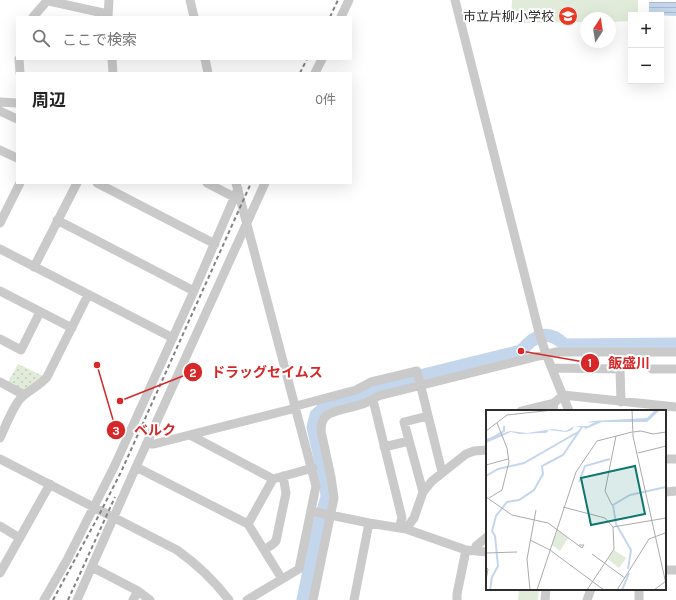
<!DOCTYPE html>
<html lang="ja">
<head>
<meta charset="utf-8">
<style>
	:root { --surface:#fff; --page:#f2f2f2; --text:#222; --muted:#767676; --line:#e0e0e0 }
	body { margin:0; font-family:Karla,"Noto Sans JP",sans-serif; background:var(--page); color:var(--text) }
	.controls { position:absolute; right:12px; top:12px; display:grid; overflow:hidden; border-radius:0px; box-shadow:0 4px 16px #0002 }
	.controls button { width:36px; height:36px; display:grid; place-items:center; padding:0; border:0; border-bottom:1px solid var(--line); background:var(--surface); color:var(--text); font:20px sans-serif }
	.compass { position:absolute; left:580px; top:12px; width:36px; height:36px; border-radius:50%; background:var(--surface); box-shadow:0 4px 16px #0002; rotate:12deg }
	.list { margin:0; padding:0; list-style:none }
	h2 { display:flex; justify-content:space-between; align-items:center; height:52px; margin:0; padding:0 16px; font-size:17px }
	h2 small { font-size:13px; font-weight:400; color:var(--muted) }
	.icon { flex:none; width:22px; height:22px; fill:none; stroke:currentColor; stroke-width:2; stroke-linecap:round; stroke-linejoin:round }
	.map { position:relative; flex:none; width:676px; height:600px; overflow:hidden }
	.search { position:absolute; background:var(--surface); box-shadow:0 4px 16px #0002; left:16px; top:16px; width:336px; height:44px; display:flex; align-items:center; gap:10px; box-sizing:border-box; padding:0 14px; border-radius:0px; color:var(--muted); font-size:15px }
	.panel { position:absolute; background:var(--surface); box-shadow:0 4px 16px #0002; left:16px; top:72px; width:336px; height:112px; border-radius:0px }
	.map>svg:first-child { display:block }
</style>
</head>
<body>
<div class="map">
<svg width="676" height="600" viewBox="0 0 676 600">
	<defs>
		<pattern id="grass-dots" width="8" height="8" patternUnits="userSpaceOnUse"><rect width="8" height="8" fill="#e0ebd9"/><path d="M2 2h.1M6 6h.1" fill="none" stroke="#c0cabb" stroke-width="1.8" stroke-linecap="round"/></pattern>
		<pattern id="water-rules" width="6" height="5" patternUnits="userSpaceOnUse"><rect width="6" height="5" fill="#c4d6ec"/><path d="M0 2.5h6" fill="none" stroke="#a9b8cb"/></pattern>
	</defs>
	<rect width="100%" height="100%" fill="#fff"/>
	<path fill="url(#grass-dots)" d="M 18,364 L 43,376 L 24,391 L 8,382 Z"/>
	<path fill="#e0ebd9" d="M 512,0 L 638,0 L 638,15 L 631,15 L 631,21 L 610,22 L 610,18 L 586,18 L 586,22 L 511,23 Z
		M 519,589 L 539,589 L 538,600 L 518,600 Z"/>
	<path fill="url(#water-rules)" d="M 649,2 L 676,2 L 676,16 L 649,15 Z"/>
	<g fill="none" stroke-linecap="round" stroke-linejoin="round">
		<path stroke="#c4d6ec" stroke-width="13" d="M 303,600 L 317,531 L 327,497 L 326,485 L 313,427 L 316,415 L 324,408 L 332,404 L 354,399 L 383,385 L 521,351 C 535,335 547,328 565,345 L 676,344"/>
		<path stroke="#cacaca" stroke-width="9" d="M 190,0 L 194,17
			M 455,0 L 540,336 L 546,354 L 569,411
			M 33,17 L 46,2 L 49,1 L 108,14
			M 108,17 L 109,0
			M 341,17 L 349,0
			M 19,59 L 20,73
			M 112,59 L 113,73
			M 205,59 L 208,73
			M 315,73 L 322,59
			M 0,102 L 17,103
			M 0,111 L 17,119
			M 0,150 L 17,158
			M 97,183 L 215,244
			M 207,183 L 234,197
			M 236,183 L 316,486 L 299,569 L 247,600
			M 57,220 L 194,291
			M 0,223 L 20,183
			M 0,249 L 173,338
			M 34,267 L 77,183
			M 0,291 L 72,328
			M 0,339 L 21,350 L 40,312
			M 552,368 L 620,369 L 621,402
			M 652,369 L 676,369
			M 0,382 L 24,395
			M 373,400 L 402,518 L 399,528
			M 296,406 L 356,390 L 371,382 L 417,371 L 442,472
			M 521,411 L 554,403
			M 553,411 L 554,403 L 563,395 L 676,407
			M 190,435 L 273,479
			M 0,438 C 5,427 13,407 20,399 C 28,390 40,386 47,377 L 88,295
			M 146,444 L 154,444 L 296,408
			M 384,447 L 409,441
			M 0,459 L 177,550 C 198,565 213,579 229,600
			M 665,459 L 676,459
			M 136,467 L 248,524 L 282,579
			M 423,492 L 404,422 L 428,416
			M 665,492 L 676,491
			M 311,511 L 369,523 L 406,529 L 466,550 L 457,594 L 457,600
			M 248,524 L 273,479 L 313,468
			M 0,526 L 20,538
			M 406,529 L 414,518 L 423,492 L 432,481 L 466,454 L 474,451 L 487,450
			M 476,546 L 487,537
			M 264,550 L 273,544 L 276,541 L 286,493 L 283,476
			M 466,550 L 487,552
			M 92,567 L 138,591 L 150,600
			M 665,570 L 676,570
			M 0,573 L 50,484
			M 639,589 L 639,600
			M 44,600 L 67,560 L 114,467 L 194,291 L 238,189
			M 77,600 L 136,467 L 265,183
			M 133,600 L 138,591
			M 313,600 L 334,498 L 331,477 L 321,431 C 321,424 323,417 329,414 C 345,407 364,407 378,396 L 555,352 L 676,352
			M 354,600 L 369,523
			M 545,600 L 546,589
			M 587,600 L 591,589"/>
		<path stroke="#828282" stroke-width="2" stroke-dasharray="4 3" stroke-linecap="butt" d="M 330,17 L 338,0
			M 300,73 L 307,59
			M 53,600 L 99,515 L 121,472 L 251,183
			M 68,600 L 115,497"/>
	</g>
	<defs>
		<g id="school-disc" transform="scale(1)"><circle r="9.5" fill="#ec3a26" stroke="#fff"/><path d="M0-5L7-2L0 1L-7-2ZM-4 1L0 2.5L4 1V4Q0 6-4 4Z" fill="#fff"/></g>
	</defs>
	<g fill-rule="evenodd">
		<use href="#school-disc" x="568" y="16"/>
	</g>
	<g text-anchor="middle" stroke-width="4" stroke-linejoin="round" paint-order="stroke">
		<g font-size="13" fill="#2d2d2d" stroke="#fff" text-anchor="end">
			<text x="554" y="21">市立片柳小学校</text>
		</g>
	</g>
	<g transform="translate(486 410)">
		<rect width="180" height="180" fill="#fff"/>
		<path d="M 71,120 L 82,128 L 74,141 L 66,135 ZM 128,140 L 140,148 L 133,158 L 122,149 Z" fill="#e0ebd9"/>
		<path d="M 169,0 L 174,0 L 161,12 L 116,12 L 97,20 L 100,18 L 88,16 L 86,20 L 80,22 L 63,20 L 60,23 L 55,23 L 34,24 L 25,22 L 0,33 L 0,29 L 24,21 L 41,23 L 67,19 L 80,21 L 88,16 L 102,16 L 109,12 L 101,13 L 106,11 L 161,8 Z" fill="#c4d6ec"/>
		<path fill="none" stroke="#c4d6ec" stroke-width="2" d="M 6,28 L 18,21 L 18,16M 0,66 L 12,59 L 38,53 L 92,22M 93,72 L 99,56 L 124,49M 142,159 L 145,140 L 130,114 L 127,95 L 144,85 L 180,77M 4,180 L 6,167 L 12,156 L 9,126 L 6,121 L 10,106 L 21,92 L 33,90 L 48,80 L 57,64 L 56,56 L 77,45 L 96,17M 136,180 L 143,163"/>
		<path fill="none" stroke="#ababab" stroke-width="1" d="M 146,0 L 147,26 L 180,174M 0,21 L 21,5 L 67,0M 147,22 L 155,21 L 167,24 L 180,22M 152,43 L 180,36M 0,55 L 22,49M 0,87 L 26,105 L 62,113 L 96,138 L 98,135 L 93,135M 3,88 L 16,80 L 23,52 L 21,38 L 11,13M 126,95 L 119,81 L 130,26M 77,97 L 119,108 L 127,117 L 128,139 L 101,180M 127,117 L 180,108M 44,130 L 64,140 L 118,180M 0,143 L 31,142M 106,144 L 139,168M 0,157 L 2,159 L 0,170M 44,180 L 41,149 L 50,100M 51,180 L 90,62 L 111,31 L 146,22M 131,180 L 163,129 L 179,123M 168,180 L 180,171"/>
		<path fill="#0f766e" fill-opacity="0.15" stroke="#0f766e" stroke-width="2" d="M 149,56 L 159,104 L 105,115 L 95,68 Z"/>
		<rect width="180" height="180" fill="none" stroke="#2d2d2d" stroke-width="2"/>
	</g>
	<path fill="none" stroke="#d62828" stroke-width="1.5" d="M521 351L590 363M120 401L193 372M97 365L116 430"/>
	<g fill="#d62828" stroke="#fff" stroke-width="1.5">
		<circle cx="521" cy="351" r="4"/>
		<circle cx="120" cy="401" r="4"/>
		<circle cx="97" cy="365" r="4"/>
		<circle cx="590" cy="363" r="10"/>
		<circle cx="193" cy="372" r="10"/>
		<circle cx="116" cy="430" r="10"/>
	</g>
	<g font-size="12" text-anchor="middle" font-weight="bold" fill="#fff">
		<text x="590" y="367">1</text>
		<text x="193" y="377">2</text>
		<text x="116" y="435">3</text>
	</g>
	<g font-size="14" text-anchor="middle" font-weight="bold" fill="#d62828" stroke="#fff" stroke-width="4" stroke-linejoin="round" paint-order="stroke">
		<text x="629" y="368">飯盛川</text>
		<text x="267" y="377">ドラッグセイムス</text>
		<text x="155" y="435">ベルク</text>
	</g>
</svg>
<div class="controls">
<button>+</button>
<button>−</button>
</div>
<svg class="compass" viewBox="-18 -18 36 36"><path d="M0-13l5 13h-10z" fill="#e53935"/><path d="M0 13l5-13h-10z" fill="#767676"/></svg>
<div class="search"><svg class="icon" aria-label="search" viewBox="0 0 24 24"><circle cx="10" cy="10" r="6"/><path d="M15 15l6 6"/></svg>ここで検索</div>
<section class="panel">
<h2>周辺<small>0件</small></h2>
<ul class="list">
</ul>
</section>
</div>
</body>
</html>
